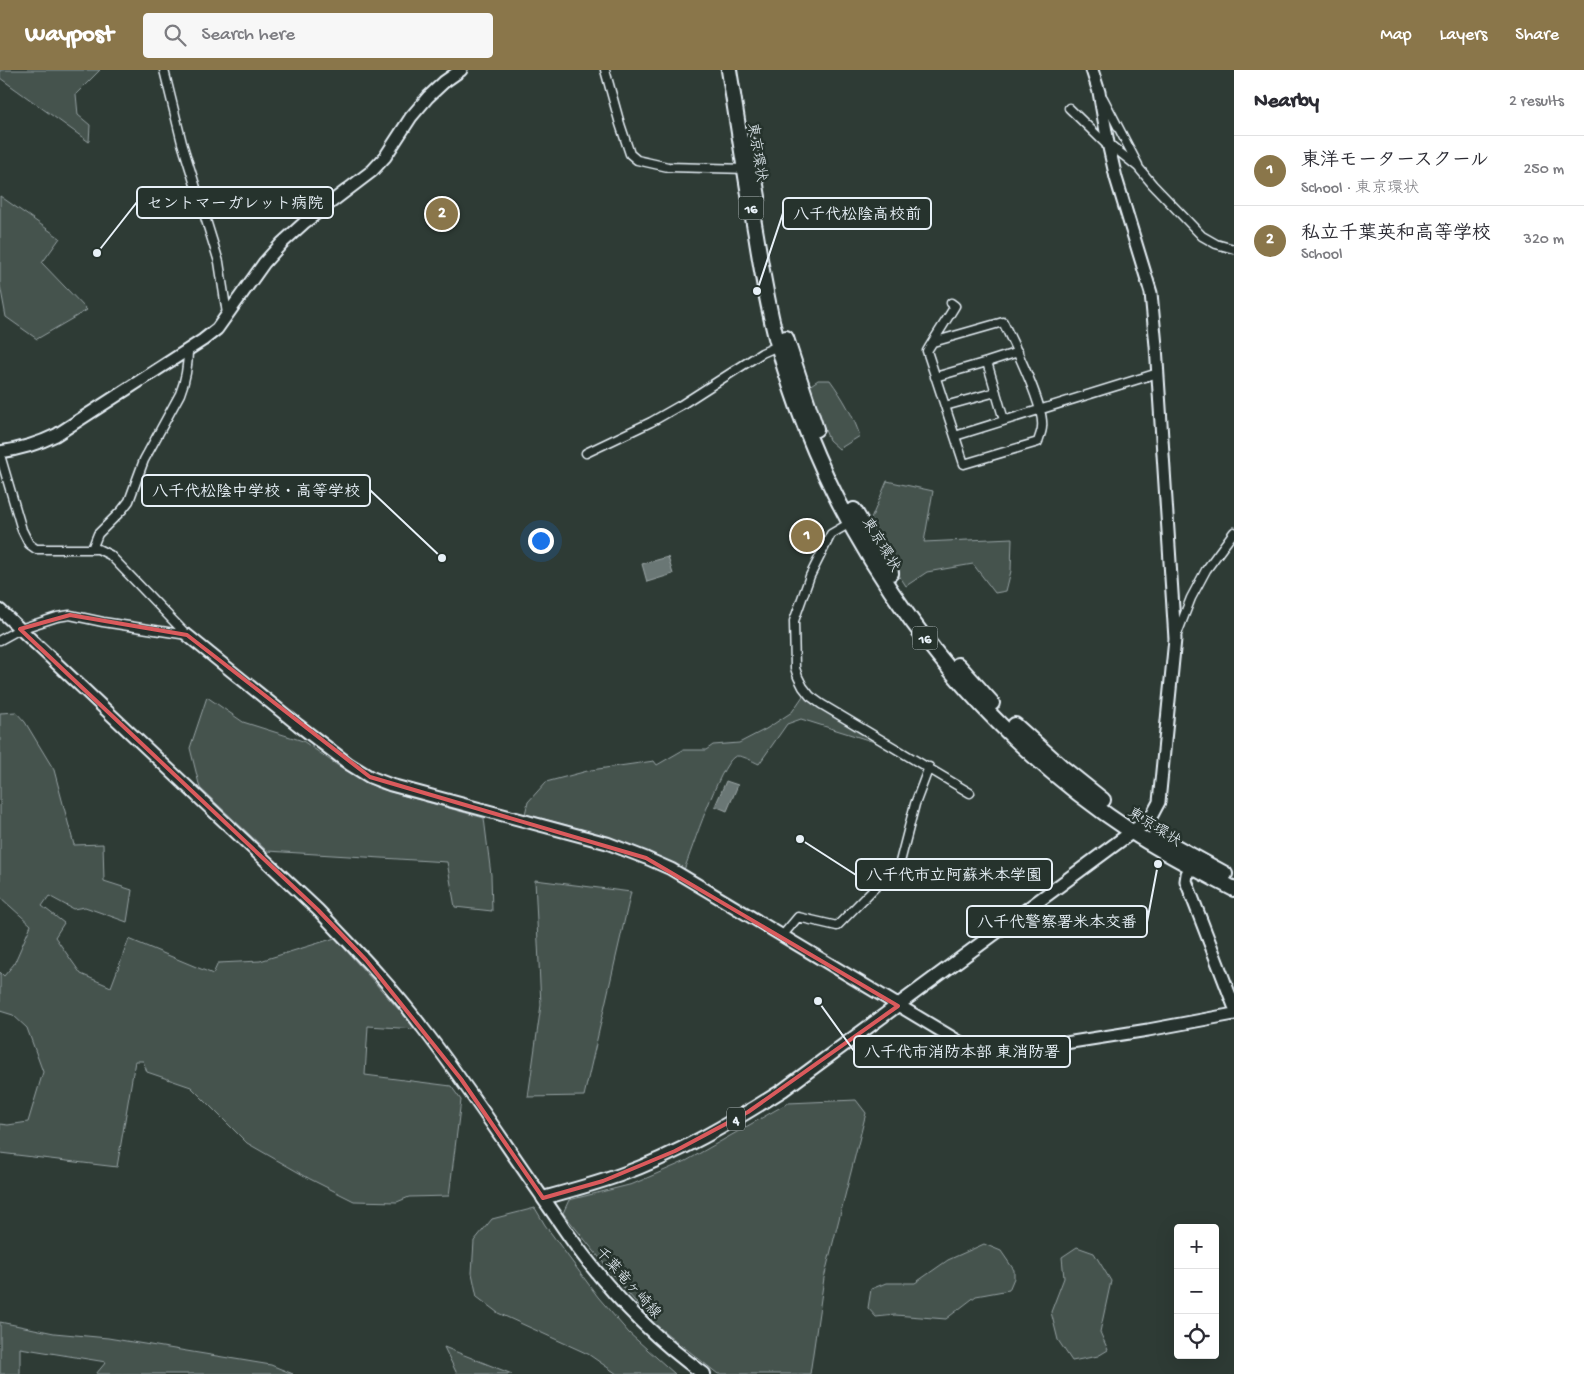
<!DOCTYPE html>
<html lang="en">
<head>
<meta charset="utf-8">
<style>
	:root { --surface:#fff; --page:#f7f7f7; --text:#2b2b33; --muted:#7c7c81; --line:#e1e1e2; --accent:#8a764a }
	body { margin:0; font-family:"Gochi Hand","Klee One",sans-serif; background:var(--page); color:var(--text) }
	.controls { position:absolute; right:15px; bottom:15px; display:grid; overflow:hidden; border-radius:5px; box-shadow:0 5px 20px #0002 }
	.controls button { width:45px; height:45px; display:grid; place-items:center; padding:0; border:0; border-bottom:1px solid var(--line); background:var(--surface); color:var(--text); font:25px sans-serif }
	.you { position:absolute; left:540px; top:470px; width:18px; height:18px; margin:-12px; border:4px solid #fff; border-radius:50%; background:#1a73e8; box-shadow:0 0 0 8px #1a73e833 }
	.badge { display:grid; place-items:center; width:32px; height:32px; border-radius:50%; background:var(--accent); color:#fff; font-size:16px; font-weight:700 }
	.pin { position:absolute; translate:-50% -50%; border:2px solid #fff; box-shadow:0 1px 5px #0006 }
	.list { margin:0; padding:0; list-style:none }
	h2 { display:flex; justify-content:space-between; align-items:center; height:65px; margin:0; padding:0 20px; font-size:21px }
	h2 small { font-size:16px; font-weight:400; color:var(--muted) }
	.list li { display:grid; grid-template-columns:32px 1fr auto; gap:15px; align-items:center; box-sizing:border-box; height:70px; padding:0 20px; border-top:1px solid var(--line) }
	.list b { display:block; font-size:19px; white-space:nowrap }
	.list p { margin:0; font-size:16px; white-space:nowrap; color:var(--muted) }
	.list em { font-size:16px; font-style:normal; color:var(--muted) }
	.icon { flex:none; width:28px; height:28px; fill:none; stroke:currentColor; stroke-width:2; stroke-linecap:round; stroke-linejoin:round }
	.map { position:relative; flex:none; width:1234px; height:1304px; overflow:hidden }
	header { display:flex; align-items:center; gap:30px; box-sizing:border-box; height:70px; padding:0 25px; background:var(--accent); color:#fff }
	header strong { font-size:24px }
	nav { display:flex; gap:28px; margin-inline-start:auto; font-size:18px }
	.search { width:350px; height:45px; background:var(--page); display:flex; align-items:center; gap:12px; box-sizing:border-box; padding:0 18px; border-radius:5px; color:var(--muted); font-size:19px }
	main { display:flex }
	aside { flex:1; background:var(--surface) }
	.map>svg:first-child { display:block }
</style>
</head>
<body>
<header>
<strong>Waypost</strong>
<div class="search"><svg class="icon" aria-label="search" viewBox="0 0 24 24"><circle cx="10" cy="10" r="6"/><path d="M15 15l6 6"/></svg>Search here</div>
<nav><a>Map</a><a>Layers</a><a>Share</a></nav>
</header>
<main>
<div class="map">
<svg width="1234" height="1304" viewBox="0 0 1234 1304">
	<rect width="100%" height="100%" fill="#2e3b35"/>
	<filter id="ink" filterUnits="userSpaceOnUse"><feTurbulence type="fractalNoise" baseFrequency=".02" numOctaves="2"/><feDisplacementMap in="SourceGraphic" scale="10" xChannelSelector="R" yChannelSelector="G"/><feConvolveMatrix kernelMatrix="1 2 1 2 8 2 1 2 1" color-interpolation-filters="sRGB"/></filter>
	<g filter="url(#ink)">
		<path fill="#45524e" stroke="#96a2a3" d="M 0,0 L 100,0 L 76,24 L 78,45 L 90,55 L 89,72 L 0,8 Z
			M 0,126 L 60,168 L 42,193 L 87,240 L 37,269 L 6,247 L 0,215 Z
			M 818,310 L 830,310 C 843,328 853,345 860,366 L 839,379 L 829,370 L 808,317 Z
			M 887,411 L 933,421 L 924,472 L 1012,468 L 1011,501 L 1006,521 L 995,523 L 973,494 L 927,502 L 906,516 L 875,468 L 869,454 Z
			M 805,623 L 881,674 L 801,649 L 787,654 L 759,694 C 754,692 739,683 734,687 C 719,697 692,779 684,800 C 631,771 582,759 525,744 L 528,732 L 546,712 L 591,700 L 654,691 L 657,695 L 683,680 L 706,680 L 713,675 L 739,673 L 766,659 L 792,642 Z
			M 207,627 L 243,652 L 303,671 L 337,695 L 377,718 L 484,748 L 491,805 L 492,841 L 455,837 L 447,792 L 267,781 L 200,718 L 190,678 Z
			M 16,642 L 25,652 L 54,700 L 74,775 L 103,774 L 104,811 L 132,820 L 127,852 L 85,837 L 73,839 L 49,826 L 42,836 L 64,853 L 55,867 L 81,904 L 111,917 L 129,869 L 213,904 L 218,893 L 260,891 L 335,868 L 416,959 L 368,956 L 365,1005 L 451,1016 L 461,1030 L 449,1126 L 409,1127 L 397,1132 L 354,1131 L 310,1109 L 247,1073 L 191,1017 L 147,1002 L 143,991 L 135,991 L 117,1097 L 0,1083 L 0,1054 L 8,1055 L 28,1052 L 43,1002 L 27,958 L 13,945 L 0,941 L 0,902 L 4,906 L 14,894 L 31,855 L 0,827 L 0,643 Z
			M 535,810 L 631,822 L 584,1026 L 528,1027 L 541,935 Z
			M 856,1030 L 866,1043 L 824,1208 L 810,1304 L 718,1304 L 651,1251 L 563,1143 L 569,1130 L 633,1114 L 686,1091 L 788,1033 Z
			M 535,1138 L 545,1155 L 598,1227 L 629,1263 L 675,1304 L 617,1304 L 588,1284 L 498,1243 L 477,1227 L 472,1203 L 474,1171 L 492,1149 Z
			M 984,1174 L 1001,1181 L 1014,1200 L 1014,1208 L 1009,1220 L 976,1226 L 946,1249 L 895,1245 L 876,1247 L 868,1238 L 871,1219 L 886,1213 L 915,1213 L 948,1190 Z
			M 1077,1177 L 1094,1183 L 1111,1211 L 1100,1262 L 1108,1280 L 1098,1286 L 1072,1291 L 1058,1270 L 1051,1242 L 1064,1208 L 1062,1187 Z
			M 0,1252 L 54,1263 L 108,1268 L 271,1295 L 293,1304 L 96,1304 L 106,1292 L 20,1278 L 20,1304 L 0,1304 Z
			M 444,1277 L 512,1304 L 457,1304 Z"/>
		<path fill="#6b7775" stroke="#9da8a9" d="M 668,487 L 673,504 L 647,512 L 642,494 Z
			M 726,711 L 738,715 L 727,741 L 715,736 Z"/>
		<g fill="none" stroke-linecap="round" stroke-linejoin="round">
			<g stroke="#e8f1f8" stroke-width="11">
				<path id="street" d="M 164,0 L 182,73 L 219,192 L 227,244
					M 605,0 L 620,54 L 630,84 L 637,90 L 668,97 L 748,99
					M 1103,28 L 1138,95
					M 1069,38 L 1107,75
					M 1108,73 L 1138,97 L 1153,115 L 1202,166 L 1216,174 L 1234,179
					M 933,272 L 1003,252 C 1013,273 1045,336 1042,357 C 1042,362 1039,367 1038,372 L 964,394 L 927,281 C 936,266 946,251 955,236 L 951,233
					M 935,307 L 987,292
					M 945,336 L 996,322
					M 1004,350 L 987,292 L 1018,282
					M 955,366 L 1158,303
					M 586,383 L 651,352 L 681,335 L 762,283 L 780,275
					M 0,385 L 22,460 L 29,474 L 36,479 L 98,479 L 110,485 L 187,565
					M 850,453 L 831,464 L 810,506 L 794,551 L 795,598 L 798,607 L 803,617 L 810,626 L 821,634 L 970,723
					M 92,479 L 98,464 L 122,440 L 129,431 L 144,390 L 180,324 C 186,309 188,295 188,280
					M 1177,564 L 1191,528 L 1206,500 L 1234,462
					M 0,570 L 20,559 L 57,547 L 70,545 L 103,552 L 187,565
					M 782,866 L 798,847 L 837,856 L 900,792 L 915,734 L 929,697"/>
			</g>
			<g stroke="#e8f1f8" stroke-width="15">
				<path id="secondary" d="M 1092,0 L 1099,22 L 1108,73 L 1116,108 L 1151,223 L 1156,276 L 1175,569 L 1159,732 L 1151,747 L 1140,756
					M 0,382 C 20,379 38,374 56,365 L 203,270 L 217,259 L 264,193 L 282,173 L 305,152 L 372,101 L 385,87 L 411,47 L 428,27 L 444,12 L 461,0
					M 0,540 L 318,840 C 354,878 391,915 422,957 C 465,1012 503,1071 543,1128
					M 187,565 L 298,655 L 349,694 L 370,707 L 391,715 L 607,773 L 646,788 L 671,799 L 983,986 L 1148,960 L 1234,944
					M 1191,797 L 1187,804 L 1186,811 L 1234,936"/>
			</g>
			<g stroke="#e8f1f8" stroke-width="16">
				<path id="primary" d="M 704,1304 C 659,1272 621,1234 587,1190 C 571,1170 558,1149 543,1128 C 569,1121 595,1114 620,1105 C 678,1084 731,1053 783,1020 L 1140,756"/>
			</g>
			<g stroke="#e8f1f8" stroke-width="18">
				<path id="highway" d="M 729,0 C 738,55 746,110 756,165 C 762,202 768,239 778,275 C 832,472 962,650 1132,762 C 1165,784 1200,801 1234,819
					M 749,74 L 758,127
					M 786,268 L 816,359
					M 854,440 L 891,503
					M 958,595 L 992,633
					M 1015,655 L 1063,698 L 1103,730
					M 1156,766 L 1225,804"/>
			</g>
			<use href="#street" stroke="#26332d" stroke-width="8"/>
			<use href="#secondary" stroke="#26332d" stroke-width="11"/>
			<use href="#primary" stroke="#26332d" stroke-width="12"/>
			<use href="#highway" stroke="#26332d" stroke-width="14"/>
		</g>
	</g>
	<path fill="none" stroke="#da5a5c" stroke-width="4" stroke-linejoin="round" d="M 70,545 L 187,565 L 370,707 L 646,788 L 898,936 L 748,1042 L 675,1081 L 603,1111 L 543,1128 L 461,1009 L 366,890 L 318,840 L 20,559 Z"/>
	<g text-anchor="middle" stroke-width="5" stroke-linejoin="round" paint-order="stroke">
		<g fill="#26332d" stroke="#aeb8bb" stroke-width="1">
			<rect x="738.5" y="126.5" width="25" height="23" rx="4"/>
			<rect x="912.5" y="556.5" width="25" height="23" rx="4"/>
			<rect x="727" y="1037.5" width="18" height="23" rx="4"/>
		</g>
		<g font-size="14" font-weight="bold" fill="#e8f1f8">
			<text x="751" y="143">16</text>
			<text x="925" y="573">16</text>
			<text x="736" y="1054">4</text>
		</g>
		<g font-size="15" fill="#e8f1f8" stroke="#26332d">
			<text transform="translate(758 82) rotate(81)" y="5">東京環状</text>
			<text transform="translate(882 474) rotate(59)" y="5">東京環状</text>
			<text transform="translate(1155 756) rotate(32)" y="5">東京環状</text>
			<text transform="translate(629 1212) rotate(48)" y="5">千葉竜ヶ崎線</text>
		</g>
	</g>
	<path fill="none" stroke="#e8f1f8" stroke-width="2" d="M97 183L137 132M757 221L783 143M442 488L370 420M800 769L856 805M1158 794L1147 852M818 931L854 981"/>
	<g fill="#e8f1f8" stroke="#26332d" stroke-width="2">
		<circle cx="97" cy="183" r="5"/>
		<circle cx="757" cy="221" r="5"/>
		<circle cx="442" cy="488" r="5"/>
		<circle cx="800" cy="769" r="5"/>
		<circle cx="1158" cy="794" r="5"/>
		<circle cx="818" cy="931" r="5"/>
	</g>
	<g fill="#26332d" stroke="#e8f1f8" stroke-width="2">
		<rect x="137" y="117" width="196" height="31" rx="5"/>
		<rect x="783" y="128" width="148" height="31" rx="5"/>
		<rect x="142" y="405" width="228" height="31" rx="5"/>
		<rect x="856" y="789" width="196" height="31" rx="5"/>
		<rect x="967" y="836" width="180" height="31" rx="5"/>
		<rect x="854" y="966" width="216" height="31" rx="5"/>
	</g>
	<g font-size="16" text-anchor="middle" font-weight="bold" fill="#e8f1f8">
		<text x="235" y="138">セントマーガレット病院</text>
		<text x="857" y="149">八千代松陰高校前</text>
		<text x="256" y="426">八千代松陰中学校・高等学校</text>
		<text x="954" y="810">八千代市立阿蘇米本学園</text>
		<text x="1057" y="857">八千代警察署米本交番</text>
		<text x="962" y="987">八千代市消防本部 東消防署</text>
	</g>
</svg>
<div class="controls">
<button>+</button>
<button>−</button>
<button><svg class="icon" aria-label="locate" viewBox="0 0 24 24"><circle cx="12" cy="12" r="6"/><path d="M12 2v4M12 18v4M2 12h4M18 12h4"/></svg></button>
</div>
<div class="you"></div>
<div class="pin badge" style="left:807px;top:466px">1</div>
<div class="pin badge" style="left:442px;top:144px">2</div>
</div>
<aside>
<h2>Nearby<small>2 results</small></h2>
<ul class="list">
<li><span class="badge">1</span><div><b>東洋モータースクール</b><p>School · 東京環状</p></div><em>250 m</em></li>
<li><span class="badge">2</span><div><b>私立千葉英和高等学校</b><p>School</p></div><em>320 m</em></li>
</ul>
</aside>
</main>
</body>
</html>
